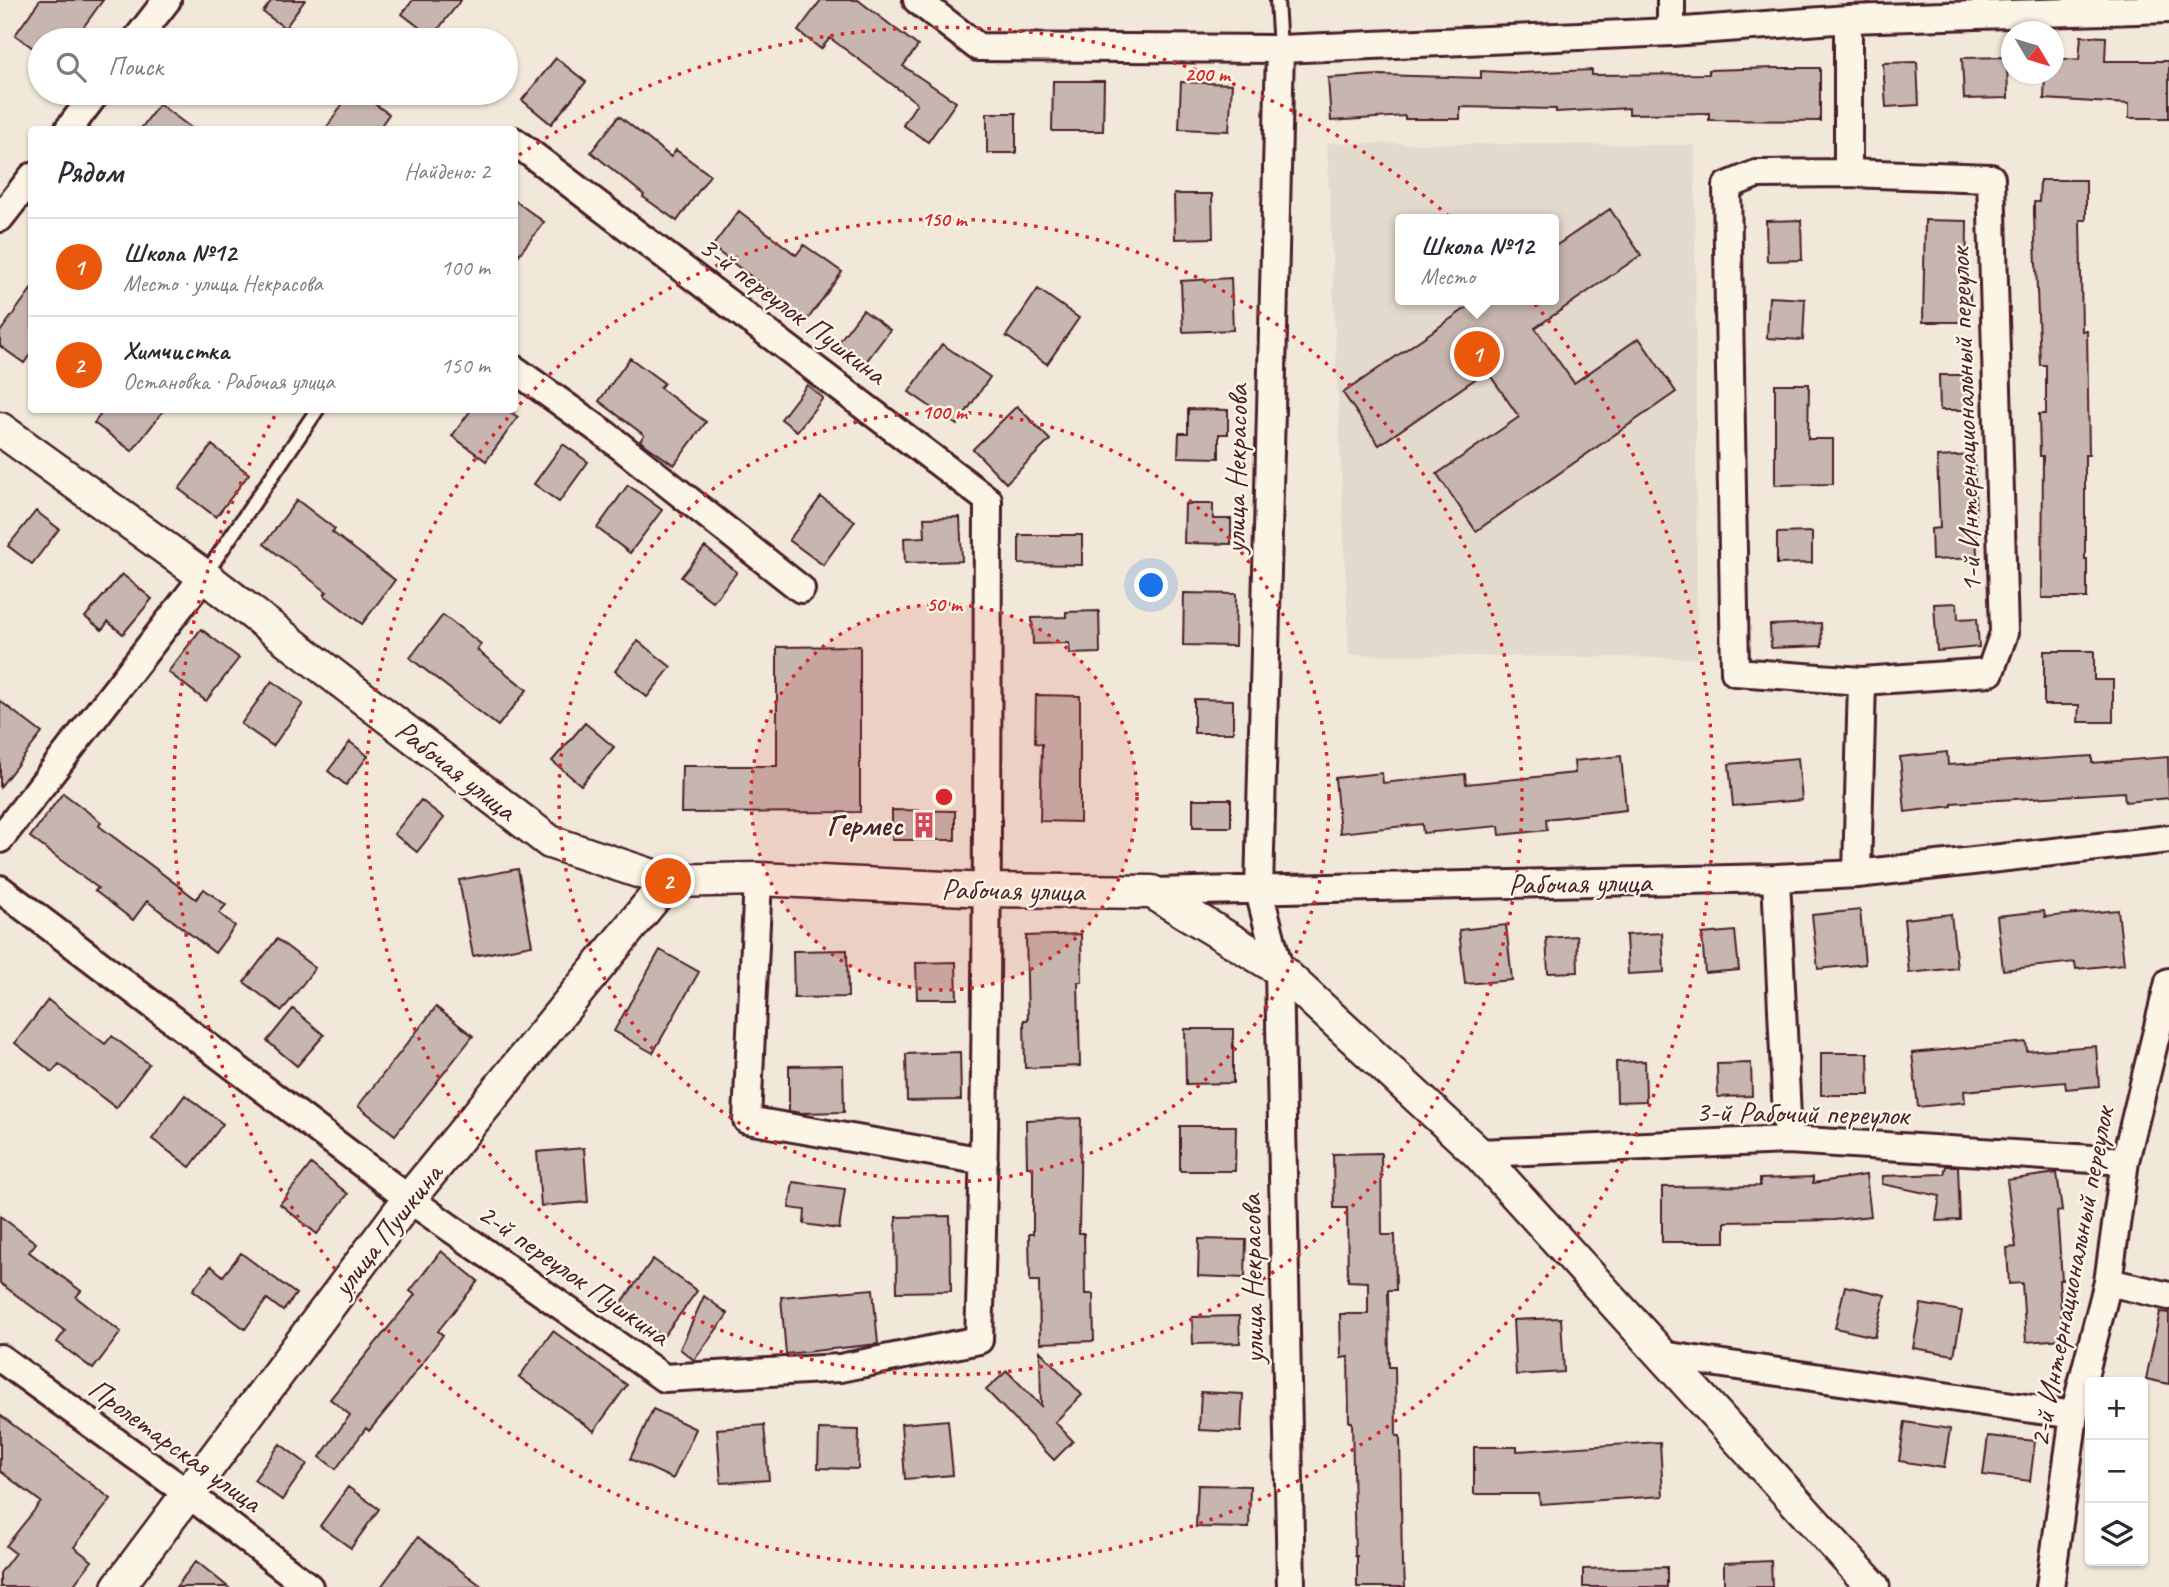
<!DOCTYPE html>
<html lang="ru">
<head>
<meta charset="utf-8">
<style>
	:root { --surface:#fff; --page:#f7f7f7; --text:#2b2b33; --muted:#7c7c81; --line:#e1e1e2; --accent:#ea580c }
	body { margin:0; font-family:Caveat,sans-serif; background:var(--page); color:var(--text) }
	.controls { position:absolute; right:21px; bottom:21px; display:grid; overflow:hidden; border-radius:7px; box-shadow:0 2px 5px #0004 }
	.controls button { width:63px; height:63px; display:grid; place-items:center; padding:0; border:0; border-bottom:2px solid var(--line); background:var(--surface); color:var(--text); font:35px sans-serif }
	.compass { position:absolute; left:2001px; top:21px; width:63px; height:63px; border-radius:50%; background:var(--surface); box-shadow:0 2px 5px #0004; rotate:128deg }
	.you { position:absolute; left:1152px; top:586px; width:24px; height:24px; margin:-18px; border:5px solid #fff; border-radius:50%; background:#1a73e8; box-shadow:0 0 0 10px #1a73e833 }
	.badge { display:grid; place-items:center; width:46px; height:46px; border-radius:50%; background:var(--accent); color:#fff; font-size:23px; font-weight:700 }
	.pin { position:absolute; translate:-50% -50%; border:4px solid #fff; box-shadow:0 2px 7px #0006 }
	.popup { position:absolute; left:1395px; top:214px; width:164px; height:91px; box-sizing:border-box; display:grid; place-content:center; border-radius:7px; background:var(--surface); filter:drop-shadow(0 2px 5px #0005); font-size:23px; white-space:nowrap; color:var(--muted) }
	.popup b { font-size:26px; color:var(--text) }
	.popup::after { content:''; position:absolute; left:50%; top:100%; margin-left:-14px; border:14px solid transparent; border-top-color:var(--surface) }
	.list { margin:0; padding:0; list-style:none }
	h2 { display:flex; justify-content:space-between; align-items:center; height:91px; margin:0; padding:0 28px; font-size:30px }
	h2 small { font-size:23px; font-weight:400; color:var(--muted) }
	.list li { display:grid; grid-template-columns:46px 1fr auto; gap:21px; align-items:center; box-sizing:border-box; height:98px; padding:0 28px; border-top:2px solid var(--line) }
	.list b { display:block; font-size:26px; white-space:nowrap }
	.list p { margin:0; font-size:23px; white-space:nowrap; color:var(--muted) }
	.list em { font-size:23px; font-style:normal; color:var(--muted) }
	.icon { flex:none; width:38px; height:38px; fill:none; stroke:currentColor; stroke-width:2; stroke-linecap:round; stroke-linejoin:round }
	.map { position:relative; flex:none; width:2169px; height:1587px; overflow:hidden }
	.search { position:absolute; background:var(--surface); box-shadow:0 2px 5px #0004; left:28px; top:28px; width:490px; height:77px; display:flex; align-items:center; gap:18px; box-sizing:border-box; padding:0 24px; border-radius:38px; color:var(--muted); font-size:26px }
	.panel { position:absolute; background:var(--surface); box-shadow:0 2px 5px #0004; left:28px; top:126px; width:490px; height:287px; border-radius:7px }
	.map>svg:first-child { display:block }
</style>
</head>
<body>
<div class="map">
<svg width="2169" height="1587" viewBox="0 0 2169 1587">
	<rect width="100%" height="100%" fill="#f1e8da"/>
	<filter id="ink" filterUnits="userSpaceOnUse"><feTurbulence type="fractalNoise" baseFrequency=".0143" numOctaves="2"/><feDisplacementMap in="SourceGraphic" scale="14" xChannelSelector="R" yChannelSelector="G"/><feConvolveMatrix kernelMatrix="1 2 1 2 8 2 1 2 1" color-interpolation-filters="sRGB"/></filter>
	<g filter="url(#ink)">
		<path fill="#e4d9cd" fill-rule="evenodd" d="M 1327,143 L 1695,145 L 1697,658 L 1349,655 ZM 1400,219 L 1554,219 L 1554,300 L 1400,300 Z"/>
		<path fill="#c7b6af" stroke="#4a1f2b" stroke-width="2" d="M 40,0 L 103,0 L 74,40 L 40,40 L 40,53 L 15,35 Z
			M 272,0 L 305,0 L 285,28 L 263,12 Z
			M 413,0 L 461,0 L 432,37 L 402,14 Z
			M 821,0 L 858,0 L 918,46 L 903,66 L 956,102 L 928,142 L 903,125 L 917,103 L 830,38 L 821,49 L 798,31 Z
			M 2081,36 L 2106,37 L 2105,61 L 2169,61 L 2169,118 L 2129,118 L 2129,104 L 2044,99 L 2045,74 L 2054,74 L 2054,58 L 2079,60 Z
			M 2007,57 L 2008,98 L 1964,99 L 1962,58 Z
			M 556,58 L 586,82 L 551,124 L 522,100 Z
			M 1917,62 L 1919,105 L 1886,107 L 1883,63 Z
			M 1776,68 L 1820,68 L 1820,121 L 1709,120 L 1709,113 L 1629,114 L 1629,108 L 1556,112 L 1556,109 L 1460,107 L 1460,119 L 1405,119 L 1405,116 L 1331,121 L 1328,78 L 1380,75 L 1481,78 L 1481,71 L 1520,73 L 1592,70 L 1592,75 L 1709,74 L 1709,70 Z
			M 1053,81 L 1104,81 L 1103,131 L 1052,131 Z
			M 1181,82 L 1232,84 L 1229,131 L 1179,129 Z
			M 350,93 L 359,93 L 389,114 L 378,130 L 325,130 Z
			M 159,104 L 194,130 L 140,130 Z
			M 987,113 L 1016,113 L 1016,153 L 987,153 Z
			M 619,116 L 671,157 L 676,150 L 710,175 L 677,221 L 643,197 L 644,195 L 591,152 Z
			M 2040,180 L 2086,180 L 2086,220 L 2080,220 L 2082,331 L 2087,331 L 2089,455 L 2085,455 L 2085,559 L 2087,559 L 2087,598 L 2042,598 L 2043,456 L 2040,456 L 2039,414 L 2046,414 L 2046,365 L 2040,365 L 2034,215 L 2034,202 L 2039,202 Z
			M 1174,194 L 1212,194 L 1213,238 L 1175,239 Z
			M 514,200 L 544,222 L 514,261 Z
			M 1610,209 L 1641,255 L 1535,328 L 1574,383 L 1639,338 L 1676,392 L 1476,531 L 1437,474 L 1519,417 L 1487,371 L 1379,445 L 1343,393 L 1478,300 L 1554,300 L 1554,247 Z
			M 739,211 L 796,255 L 804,245 L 842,272 L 805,323 L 767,295 L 770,291 L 712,247 Z
			M 1801,220 L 1802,260 L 1767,261 L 1766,221 Z
			M 1925,220 L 1967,221 L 1966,293 L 1970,293 L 1970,322 L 1923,322 Z
			M 1231,278 L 1233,330 L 1183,332 L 1181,281 Z
			M 32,288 L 32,352 L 24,363 L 0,346 L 0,332 Z
			M 1038,289 L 1079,318 L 1047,364 L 1006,336 Z
			M 1769,297 L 1805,299 L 1803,340 L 1767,338 Z
			M 863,310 L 890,330 L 865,363 L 838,343 Z
			M 942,344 L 990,377 L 957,425 L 909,392 Z
			M 630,358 L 664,383 L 660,388 L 706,422 L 674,465 L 640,441 L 644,435 L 599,401 Z
			M 1939,375 L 1972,375 L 1972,410 L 1940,410 Z
			M 1775,384 L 1809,384 L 1808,439 L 1833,439 L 1833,484 L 1775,485 Z
			M 807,385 L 823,398 L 797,431 L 781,419 Z
			M 1017,406 L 1050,440 L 1006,483 L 973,449 Z
			M 1188,409 L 1228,410 L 1228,434 L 1219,434 L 1219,458 L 1178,457 L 1179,433 L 1188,433 Z
			M 104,410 L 164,410 L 132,451 L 94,423 Z
			M 471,410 L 507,410 L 518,417 L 486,461 L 452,436 Z
			M 563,444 L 588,462 L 559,502 L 534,484 Z
			M 212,445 L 249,474 L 216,517 L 179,489 Z
			M 1974,455 L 1977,558 L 1932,560 L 1931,529 L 1940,528 L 1937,457 Z
			M 628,485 L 662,510 L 630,553 L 597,528 Z
			M 821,497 L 855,521 L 823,565 L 789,540 Z
			M 297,500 L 335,529 L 332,532 L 395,580 L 362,624 L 324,595 L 327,592 L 264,544 Z
			M 1185,504 L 1213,504 L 1213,519 L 1231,519 L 1231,544 L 1184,543 Z
			M 36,511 L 59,529 L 32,564 L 8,546 Z
			M 960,517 L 962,561 L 905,563 L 904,538 L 925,537 L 924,518 Z
			M 1812,532 L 1812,563 L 1777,564 L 1777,533 Z
			M 1019,535 L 1082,535 L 1082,565 L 1019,564 Z
			M 705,547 L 737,572 L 713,602 L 681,577 Z
			M 122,574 L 152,599 L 123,634 L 108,622 L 102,630 L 85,617 Z
			M 1184,593 L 1236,594 L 1235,646 L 1183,645 Z
			M 1957,603 L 1958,619 L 1977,618 L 1979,647 L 1937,651 L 1934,604 Z
			M 1099,611 L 1100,653 L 1070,654 L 1069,643 L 1033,644 L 1032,618 L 1066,617 L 1066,612 Z
			M 443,615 L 481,644 L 477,650 L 527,690 L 498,726 L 410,658 Z
			M 1821,623 L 1822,646 L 1771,648 L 1770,625 Z
			M 201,629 L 239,658 L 206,701 L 168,672 Z
			M 638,641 L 671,667 L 647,697 L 615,671 Z
			M 860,646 L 860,812 L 681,813 L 682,766 L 777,766 L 777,647 Z
			M 2044,651 L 2094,651 L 2094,680 L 2113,680 L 2113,722 L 2078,722 L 2079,705 L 2044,705 Z
			M 272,681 L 303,704 L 273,746 L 241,724 Z
			M 1036,695 L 1080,696 L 1080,822 L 1040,821 L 1042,744 L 1035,743 Z
			M 1194,699 L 1233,700 L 1233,733 L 1194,733 Z
			M 0,701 L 42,733 L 0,787 Z
			M 585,723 L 614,747 L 581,785 L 552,761 Z
			M 350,742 L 368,756 L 346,785 L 328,771 Z
			M 1947,752 L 1948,765 L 2092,756 L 2092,763 L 2168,757 L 2169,798 L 2125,802 L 2124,792 L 1952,803 L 1952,806 L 1905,812 L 1900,757 Z
			M 1621,756 L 1626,810 L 1546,819 L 1547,830 L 1500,835 L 1499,826 L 1423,833 L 1422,824 L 1340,833 L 1335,778 L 1382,773 L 1383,783 L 1465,774 L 1466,784 L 1575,773 L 1574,761 Z
			M 1798,758 L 1802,800 L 1733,806 L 1729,764 Z
			M 63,793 L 101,822 L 99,826 L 196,899 L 204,889 L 226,905 L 219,913 L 235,926 L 215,953 L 147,901 L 133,920 L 95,891 L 98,888 L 30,837 Z
			M 1193,799 L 1231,799 L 1231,827 L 1193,827 Z
			M 421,800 L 444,818 L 417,852 L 394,834 Z
			M 892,810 L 955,811 L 955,840 L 892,840 Z
			M 518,869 L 532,945 L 473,956 L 459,880 Z
			M 1860,910 L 1865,964 L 1818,969 L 1812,915 Z
			M 2118,910 L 2124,964 L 2076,969 L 2075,962 L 2003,970 L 1997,916 L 2044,911 L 2045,917 Z
			M 1951,914 L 1957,968 L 1909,973 L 1904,919 Z
			M 1506,925 L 1512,980 L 1465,984 L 1459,930 Z
			M 1735,931 L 1739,970 L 1705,973 L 1702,934 Z
			M 1662,933 L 1664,972 L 1628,974 L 1626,935 Z
			M 1081,934 L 1082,982 L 1078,982 L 1080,1066 L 1025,1068 L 1024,1020 L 1028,1020 L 1026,936 Z
			M 1577,936 L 1578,972 L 1548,973 L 1546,938 Z
			M 277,939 L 315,968 L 282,1011 L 244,982 Z
			M 660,950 L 699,972 L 653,1053 L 614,1031 Z
			M 847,950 L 848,997 L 794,998 L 793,951 Z
			M 956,962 L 957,999 L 917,999 L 916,963 Z
			M 48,1000 L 105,1044 L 112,1036 L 149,1064 L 116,1108 L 59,1064 L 52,1072 L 15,1043 Z
			M 436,1007 L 473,1036 L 395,1135 L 358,1106 Z
			M 293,1009 L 324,1035 L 297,1066 L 267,1041 Z
			M 1185,1029 L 1233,1029 L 1233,1083 L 1186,1084 Z
			M 2026,1042 L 2027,1051 L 2096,1046 L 2099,1086 L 2066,1089 L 2065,1082 L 1964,1091 L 1965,1102 L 1918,1107 L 1912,1053 Z
			M 960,1052 L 961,1100 L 907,1101 L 906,1054 Z
			M 1821,1053 L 1868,1053 L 1869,1095 L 1821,1095 Z
			M 1645,1061 L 1646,1101 L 1617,1102 L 1616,1062 Z
			M 1751,1063 L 1752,1096 L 1718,1097 L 1717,1064 Z
			M 843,1065 L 844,1112 L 801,1113 L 789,1111 L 789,1066 Z
			M 185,1095 L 223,1124 L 190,1167 L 152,1139 Z
			M 1081,1118 L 1079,1233 L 1084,1233 L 1085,1294 L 1093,1294 L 1094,1341 L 1040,1343 L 1039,1281 L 1030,1281 L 1029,1234 L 1033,1234 L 1033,1167 L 1027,1167 L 1026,1120 Z
			M 1180,1126 L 1236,1126 L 1235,1171 L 1180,1171 Z
			M 584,1148 L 588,1202 L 541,1206 L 537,1152 Z
			M 1381,1153 L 1382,1235 L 1395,1235 L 1396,1290 L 1388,1290 L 1389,1367 L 1395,1367 L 1396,1436 L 1400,1436 L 1402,1567 L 1404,1567 L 1405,1587 L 1357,1587 L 1357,1556 L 1355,1556 L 1352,1422 L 1349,1422 L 1348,1357 L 1341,1358 L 1340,1314 L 1368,1314 L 1368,1282 L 1348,1281 L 1347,1208 L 1334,1208 L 1333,1154 Z
			M 311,1164 L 348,1194 L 317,1234 L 280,1204 Z
			M 1946,1166 L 1958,1166 L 1960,1220 L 1936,1221 L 1940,1196 L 1882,1184 L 1883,1176 L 1944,1174 Z
			M 2057,1173 L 2062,1211 L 2057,1212 L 2062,1280 L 2059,1280 L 2063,1339 L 2026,1342 L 2022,1283 L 2009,1284 L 2007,1248 L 2016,1247 L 2007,1180 Z
			M 1866,1175 L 1871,1216 L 1834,1220 L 1725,1222 L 1725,1242 L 1662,1242 L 1662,1187 L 1760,1186 L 1760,1179 L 1813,1177 L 1813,1183 Z
			M 793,1182 L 845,1189 L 839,1229 L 804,1224 L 805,1210 L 789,1208 Z
			M 0,1216 L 36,1243 L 29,1252 L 81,1291 L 76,1297 L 121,1332 L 93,1369 L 57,1342 L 65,1331 L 0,1283 Z
			M 950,1216 L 951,1291 L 897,1292 L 896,1217 Z
			M 1199,1239 L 1246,1240 L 1245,1278 L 1198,1276 Z
			M 441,1251 L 478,1281 L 438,1331 L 443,1335 L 393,1402 L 369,1431 L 366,1428 L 336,1469 L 320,1457 L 350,1415 L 330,1399 L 415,1295 L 410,1291 Z
			M 241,1253 L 296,1294 L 283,1311 L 267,1299 L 245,1329 L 193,1290 L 211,1266 L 223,1276 Z
			M 653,1259 L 697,1291 L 663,1337 L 620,1305 Z
			M 1845,1286 L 1885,1295 L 1875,1337 L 1835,1328 Z
			M 873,1289 L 878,1344 L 786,1354 L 781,1297 Z
			M 704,1296 L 728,1314 L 694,1360 L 680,1349 Z
			M 1921,1304 L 1962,1311 L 1954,1355 L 1913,1348 Z
			M 2160,1312 L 2169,1313 L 2169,1384 L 2146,1379 Z
			M 1239,1316 L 1240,1343 L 1193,1344 L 1192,1317 Z
			M 1561,1318 L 1564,1372 L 1516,1375 L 1513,1320 Z
			M 553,1331 L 627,1385 L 594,1431 L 519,1377 Z
			M 1040,1351 L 1082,1395 L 1055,1422 L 1073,1441 L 1054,1460 L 986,1390 L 1007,1371 L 1041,1406 Z
			M 1201,1392 L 1243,1394 L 1241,1432 L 1199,1430 Z
			M 653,1409 L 696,1429 L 673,1479 L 630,1459 Z
			M 0,1415 L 111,1499 L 74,1547 L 92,1561 L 72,1587 L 0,1587 L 0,1573 L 15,1553 L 6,1546 L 41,1502 L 0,1471 Z
			M 948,1420 L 953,1475 L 905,1479 L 901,1424 Z
			M 1905,1422 L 1950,1429 L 1944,1468 L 1899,1461 Z
			M 764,1425 L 769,1480 L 721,1483 L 717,1429 Z
			M 819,1429 L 859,1430 L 858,1469 L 818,1468 Z
			M 1988,1436 L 2035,1441 L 2030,1481 L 1983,1475 Z
			M 1660,1442 L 1663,1496 L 1540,1504 L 1539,1494 L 1474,1494 L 1474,1447 L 1517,1447 L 1517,1451 Z
			M 280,1444 L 307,1464 L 282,1500 L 254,1480 Z
			M 1198,1485 L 1250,1486 L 1249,1528 L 1196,1527 Z
			M 348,1487 L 379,1509 L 351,1548 L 320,1526 Z
			M 418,1537 L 456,1567 L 483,1587 L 381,1587 Z
			M 196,1561 L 228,1587 L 176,1587 Z
			M 1771,1561 L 1772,1587 L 1724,1587 L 1724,1563 Z
			M 1667,1567 L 1667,1587 L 1583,1587 L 1583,1569 Z"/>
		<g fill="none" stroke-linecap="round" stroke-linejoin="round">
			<g stroke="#4a1f2b" stroke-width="18">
				<path id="service" d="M 1277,0 L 1280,49
					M 204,576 L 317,410"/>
			</g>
			<g stroke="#4a1f2b" stroke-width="32">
				<path id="minor" d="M 917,0 L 978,47 L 1280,49 L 1671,32 L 1848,19 L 2169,9
					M 1671,0 L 1671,32
					M 1848,19 L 1848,173 L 1991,178 L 2004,633 L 1990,672 L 1862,681 L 1857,874
					M 136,40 L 167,0
					M 1280,49 L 1259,891 L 1279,969 L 1291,1587
					M 68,130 L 96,93
					M 1848,173 L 1756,174 L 1727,186 L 1735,672 L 1862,681
					M 0,218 L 32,177
					M 514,369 L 605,434 L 801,589
					M 0,839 L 204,576
					M 1776,878 L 1788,1140
					M 758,879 L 747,1120 L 984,1161
					M 0,889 L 409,1199 L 664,1378 L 840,1368 L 979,1340 C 988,1060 987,780 988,500 L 514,141
					M 1152,892 L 1776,878 L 1857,874 L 2169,839
					M 1478,1153 L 1788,1140 L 2125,1161
					M 2108,1282 L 2169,1296
					M 1662,1355 L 2074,1415
					M 0,1358 L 187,1493 L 309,1587
					M 2050,1587 L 2074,1415 L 2108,1282 L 2125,1161 L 2169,982"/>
			</g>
			<g stroke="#4a1f2b" stroke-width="37">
				<path id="tertiary" d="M 0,429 L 204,576 L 550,842 L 668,881 L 758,879 L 987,890 L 1152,892 L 1279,969 L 1478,1153 L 1873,1587
					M 118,1587 L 409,1199 L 668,881"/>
			</g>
			<use href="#service" stroke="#fcf5e5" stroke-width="12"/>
			<use href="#minor" stroke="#fcf5e5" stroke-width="26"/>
			<use href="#tertiary" stroke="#fcf5e5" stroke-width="32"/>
		</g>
	</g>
	<circle cx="944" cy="797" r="193" fill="#d62828" fill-opacity=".12"/>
	<g fill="none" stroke="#d62828" stroke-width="3.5" stroke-dasharray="3.5 7">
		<circle cx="944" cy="797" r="193"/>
		<circle cx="944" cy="797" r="385"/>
		<circle cx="944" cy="797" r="578"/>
		<path d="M519 155A770 770 0 1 1 277 412"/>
	</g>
	<defs>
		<g id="building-bare" transform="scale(2.1)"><path d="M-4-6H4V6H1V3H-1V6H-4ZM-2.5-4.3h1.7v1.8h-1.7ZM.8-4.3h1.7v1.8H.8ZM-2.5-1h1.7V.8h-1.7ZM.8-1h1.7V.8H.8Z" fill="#d1495b" stroke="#fcf5e5" stroke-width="2.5" paint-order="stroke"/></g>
	</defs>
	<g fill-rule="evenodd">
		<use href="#building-bare" x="924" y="825"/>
	</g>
	<g text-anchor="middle" stroke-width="5" stroke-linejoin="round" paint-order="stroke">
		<g font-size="30" fill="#4a1f2b" stroke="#fcf5e5">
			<text transform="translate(793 310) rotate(37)" y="10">3-й переулок Пушкина</text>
			<text transform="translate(1965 420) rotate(-92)" y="10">1-й Интернациональный переулок</text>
			<text transform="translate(1236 469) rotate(-89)" y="10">улица Некрасова</text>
			<text transform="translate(456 770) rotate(38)" y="10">Рабочая улица</text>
			<text transform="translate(1580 883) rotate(-1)" y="10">Рабочая улица</text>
			<text transform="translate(1013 890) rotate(1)" y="10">Рабочая улица</text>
			<text transform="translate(1802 1113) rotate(1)" y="10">3-й Рабочий переулок</text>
			<text transform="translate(387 1230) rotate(-52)" y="10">улица Пушкина</text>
			<text transform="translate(574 1274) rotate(35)" y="10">2-й переулок Пушкина</text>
			<text transform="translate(2071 1277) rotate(-79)" y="10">2-й Интернациональный переулок</text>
			<text transform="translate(1252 1279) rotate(-91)" y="10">улица Некрасова</text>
			<text transform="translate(175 1445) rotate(36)" y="10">Пролетарская улица</text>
		</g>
		<g font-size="30" font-weight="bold" fill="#4a1f2b" stroke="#fcf5e5" text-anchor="end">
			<text x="903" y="835">Гермес</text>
		</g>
	</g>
	<circle cx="944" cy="797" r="10" fill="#d62828" stroke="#fcf5e5" stroke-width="3.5"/>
	<g font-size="21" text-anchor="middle" font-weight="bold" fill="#d62828" stroke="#fcf5e5" stroke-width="5" stroke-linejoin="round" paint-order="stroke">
		<text x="1207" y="81">200 m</text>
		<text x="944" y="226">150 m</text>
		<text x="944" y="419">100 m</text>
		<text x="944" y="611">50 m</text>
	</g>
</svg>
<div class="controls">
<button>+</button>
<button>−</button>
<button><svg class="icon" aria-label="layers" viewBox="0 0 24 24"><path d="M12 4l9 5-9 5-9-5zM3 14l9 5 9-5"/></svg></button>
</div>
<svg class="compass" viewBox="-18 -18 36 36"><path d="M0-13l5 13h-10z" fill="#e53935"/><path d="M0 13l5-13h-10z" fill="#7c7c81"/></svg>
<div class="you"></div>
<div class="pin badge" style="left:1477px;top:354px">1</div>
<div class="popup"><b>Школа №12</b>Место</div>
<div class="pin badge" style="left:668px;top:881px">2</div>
<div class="search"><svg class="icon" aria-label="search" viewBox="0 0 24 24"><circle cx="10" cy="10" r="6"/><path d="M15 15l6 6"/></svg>Поиск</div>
<section class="panel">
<h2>Рядом<small>Найдено: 2</small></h2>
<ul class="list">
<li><span class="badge">1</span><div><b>Школа №12</b><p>Место · улица Некрасова</p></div><em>100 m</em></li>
<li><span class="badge">2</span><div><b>Химчистка</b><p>Остановка · Рабочая улица</p></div><em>150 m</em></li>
</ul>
</section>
</div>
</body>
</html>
